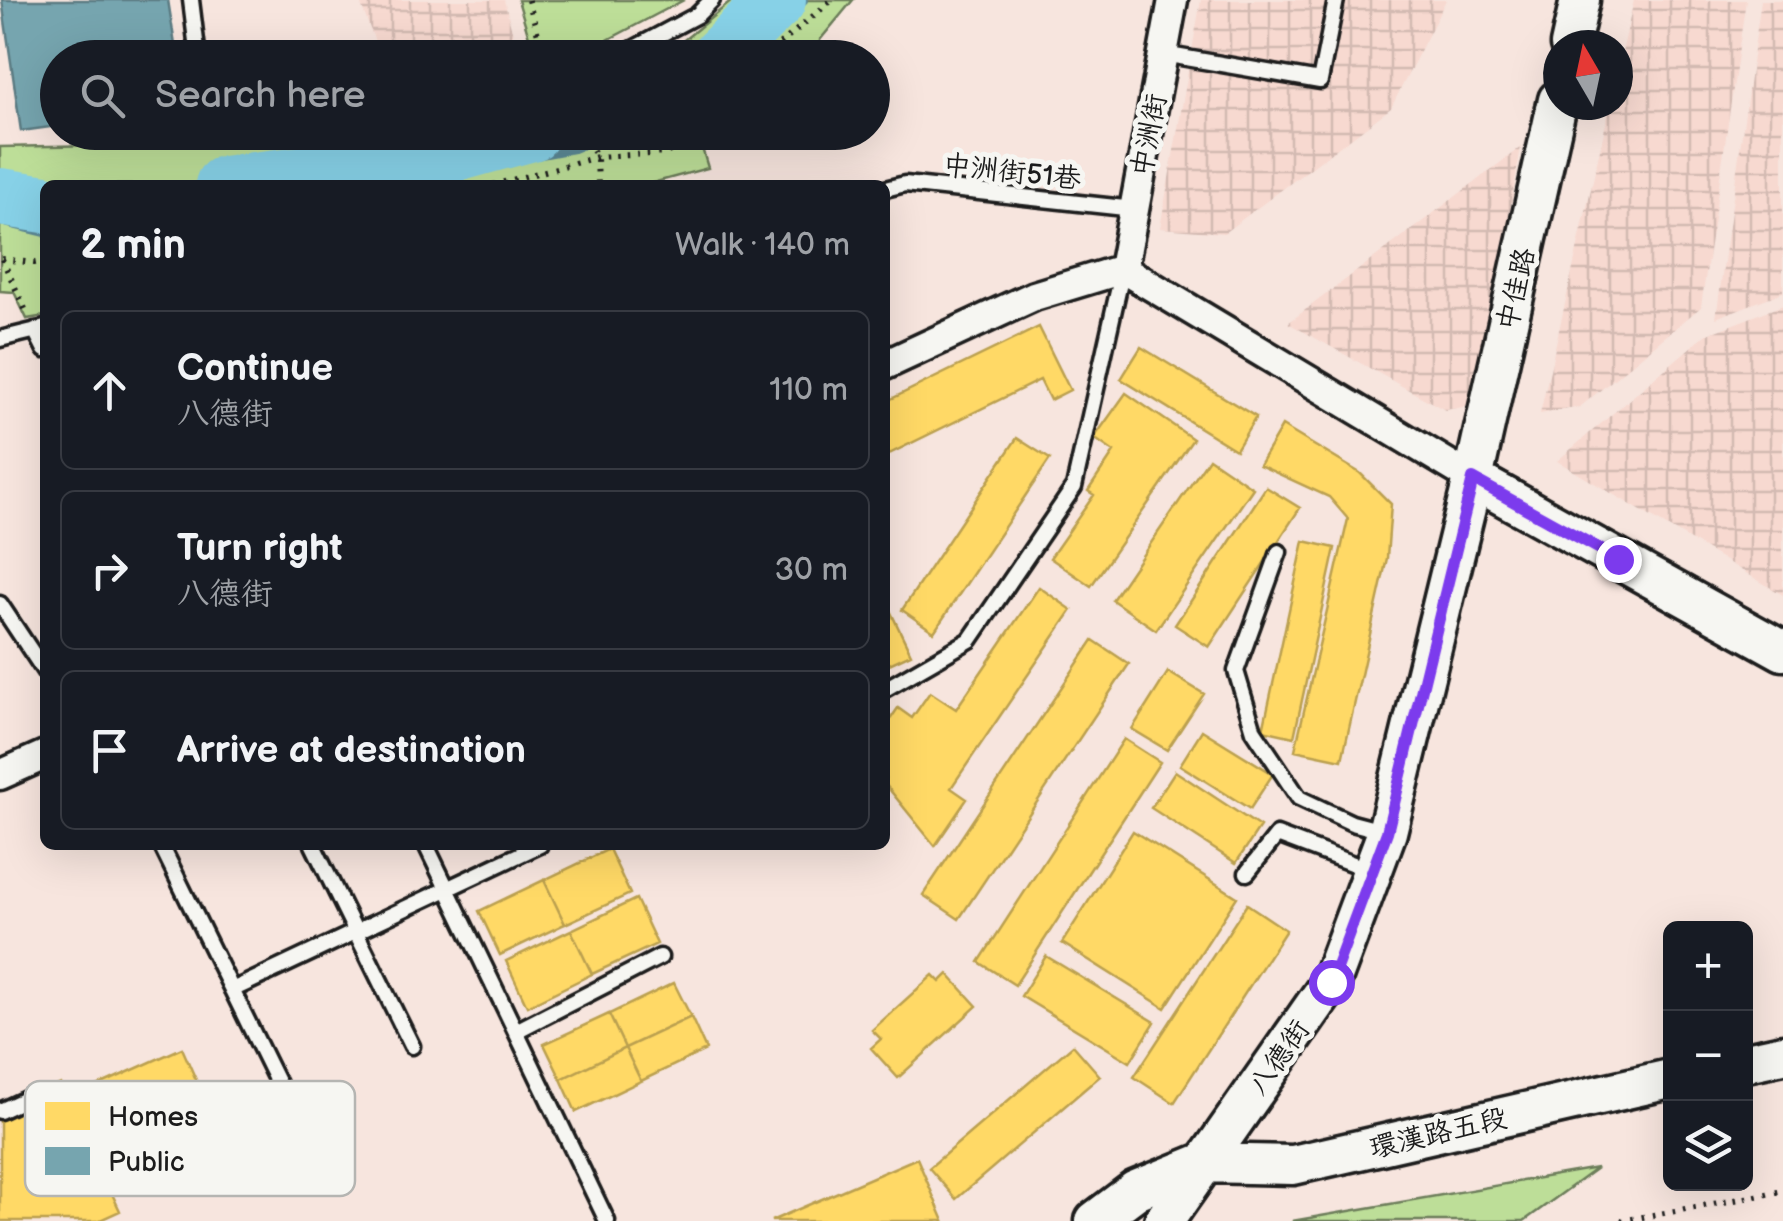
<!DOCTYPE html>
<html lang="en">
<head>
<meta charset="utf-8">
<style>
	:root { --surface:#171b24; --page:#20242c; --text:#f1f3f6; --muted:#9ea1a6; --line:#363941 }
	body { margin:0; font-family:"Balsamiq Sans","LXGW WenKai TC",sans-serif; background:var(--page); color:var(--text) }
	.controls { position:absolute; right:30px; bottom:30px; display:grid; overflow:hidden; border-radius:15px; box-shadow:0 10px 40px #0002 }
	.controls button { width:90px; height:90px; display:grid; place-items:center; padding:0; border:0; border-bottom:2px solid var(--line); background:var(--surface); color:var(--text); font:50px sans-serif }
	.compass { position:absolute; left:1543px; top:30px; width:90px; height:90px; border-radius:50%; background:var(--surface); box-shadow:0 10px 40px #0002; rotate:351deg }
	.stop { position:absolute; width:30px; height:30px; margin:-22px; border:8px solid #7c3aed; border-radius:50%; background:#fff }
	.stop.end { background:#7c3aed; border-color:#fff; box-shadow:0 2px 10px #0008 }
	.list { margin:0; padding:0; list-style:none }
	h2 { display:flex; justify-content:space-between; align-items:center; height:130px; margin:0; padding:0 40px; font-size:42px }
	h2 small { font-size:32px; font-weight:400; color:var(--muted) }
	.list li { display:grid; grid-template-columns:65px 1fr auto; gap:30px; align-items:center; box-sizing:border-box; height:160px; margin:0 20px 20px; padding:0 20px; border:2px solid var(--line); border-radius:15px }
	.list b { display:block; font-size:38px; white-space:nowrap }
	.list p { margin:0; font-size:32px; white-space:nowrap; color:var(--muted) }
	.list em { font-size:32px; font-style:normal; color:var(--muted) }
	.icon { flex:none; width:55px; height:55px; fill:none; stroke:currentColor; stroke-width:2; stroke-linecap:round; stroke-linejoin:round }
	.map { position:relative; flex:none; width:1783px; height:1221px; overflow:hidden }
	.search { position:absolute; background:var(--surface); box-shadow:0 10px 40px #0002; left:40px; top:40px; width:850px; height:110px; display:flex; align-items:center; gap:25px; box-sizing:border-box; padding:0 35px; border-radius:55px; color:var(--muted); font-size:38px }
	.panel { position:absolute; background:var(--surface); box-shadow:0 10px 40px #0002; left:40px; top:180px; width:850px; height:670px; border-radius:15px }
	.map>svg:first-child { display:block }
</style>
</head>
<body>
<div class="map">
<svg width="1783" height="1221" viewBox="0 0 1783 1221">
	<defs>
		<pattern id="industrial-grid" width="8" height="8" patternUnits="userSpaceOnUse" patternTransform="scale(2.5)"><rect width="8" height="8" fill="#f7d9d0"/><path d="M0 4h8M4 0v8" fill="none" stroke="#d3bab2"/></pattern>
	</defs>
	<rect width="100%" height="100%" fill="#f7e5de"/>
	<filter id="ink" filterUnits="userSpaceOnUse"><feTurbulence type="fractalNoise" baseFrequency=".01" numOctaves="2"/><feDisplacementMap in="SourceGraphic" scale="20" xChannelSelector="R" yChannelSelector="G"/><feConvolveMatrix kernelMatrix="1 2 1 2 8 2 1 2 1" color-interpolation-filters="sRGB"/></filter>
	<g filter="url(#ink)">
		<path fill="url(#industrial-grid)" d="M 359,0 L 504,0 L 519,57 L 381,57 Z
			M 1201,0 L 1446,0 L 1391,108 L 1224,233 L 1160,228 Z
			M 1634,0 L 1746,0 L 1701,307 L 1580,407 L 1540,414 L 1610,105 L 1618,105 L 1618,70 Z
			M 1761,0 L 1783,0 L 1783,292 L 1716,318 Z
			M 1521,147 L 1476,405 L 1445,410 L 1288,323 Z
			M 1783,305 L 1783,595 L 1557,461 L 1705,335 Z"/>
		<path fill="#bdde98" stroke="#6c7d5a" stroke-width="2.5" d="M 518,0 L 684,0 L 575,57 L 535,57 Z
			M 733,0 L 853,0 L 820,40 L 820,57 L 663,57 Z
			M 479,133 L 725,133 L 702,148 L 708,168 L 645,185 L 45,185 L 45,316 L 27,319 L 14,292 L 0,291 L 0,147 L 454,138 Z
			M 1597,1168 L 1524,1221 L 1292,1221 Z"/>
		<path fill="#ffd966" stroke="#bba050" stroke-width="2.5" d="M 1039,327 L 1070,390 L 1050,400 L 1040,380 L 885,456 L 885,402 Z
			M 1141,347 L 1256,417 L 1236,450 L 1121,379 Z
			M 1126,393 L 1193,439 L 1091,586 L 1050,558 L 1094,495 L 1088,491 L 1114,452 L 1094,438 Z
			M 1282,426 L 1360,473 L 1391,504 L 1387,558 L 1342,760 L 1295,750 L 1348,519 L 1329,497 L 1259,465 Z
			M 1017,438 L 1050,459 L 934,632 L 902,610 Z
			M 1209,458 L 1253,488 L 1156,630 L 1112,600 Z
			M 1266,487 L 1300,508 L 1209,647 L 1175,625 Z
			M 1304,541 L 1335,548 L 1294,737 L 1263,730 Z
			M 1039,587 L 1072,610 L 951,788 L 967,799 L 935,846 L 885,784 L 885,727 L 898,708 L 912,718 L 930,692 L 956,709 Z
			M 885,600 L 911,654 L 885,666 Z
			M 1093,640 L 1129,664 L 959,919 L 923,895 Z
			M 1168,672 L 1204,694 L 1167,750 L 1132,729 Z
			M 1202,730 L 1273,774 L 1250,809 L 1180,765 Z
			M 1124,739 L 1160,762 L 1015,985 L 979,962 Z
			M 1175,771 L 1260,827 L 1236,863 L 1151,808 Z
			M 1133,831 L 1237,897 L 1165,1008 L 1062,943 Z
			M 609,849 L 630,894 L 565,924 L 544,880 Z
			M 544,880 L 565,924 L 500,955 L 479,911 Z
			M 636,899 L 657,944 L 592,974 L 571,930 Z
			M 1247,904 L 1286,930 L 1174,1103 L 1134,1077 Z
			M 571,930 L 592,974 L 527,1006 L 506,961 Z
			M 1046,956 L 1155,1022 L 1130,1062 L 1021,996 Z
			M 948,974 L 977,1006 L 898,1078 L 871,1048 L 881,1039 L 872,1030 L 933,975 L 940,982 Z
			M 674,983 L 691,1017 L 625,1048 L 609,1014 Z
			M 609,1014 L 625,1048 L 561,1079 L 544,1044 Z
			M 691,1017 L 706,1050 L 641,1081 L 625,1048 Z
			M 1073,1045 L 1100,1076 L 956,1199 L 929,1168 Z
			M 182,1048 L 227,1150 L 140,1189 L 95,1087 Z
			M 625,1048 L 641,1081 L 576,1112 L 561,1079 Z
			M 61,1084 L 120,1211 L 98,1221 L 0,1221 L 0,1113 Z
			M 917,1158 L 944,1221 L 771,1221 Z"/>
		<path fill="#76a5af" stroke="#5b7c83" stroke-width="2.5" d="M 2,0 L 168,0 L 177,58 L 58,58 L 58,126 L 21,131 Z"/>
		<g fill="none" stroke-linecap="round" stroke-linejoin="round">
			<path stroke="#5c8996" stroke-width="10" d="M 742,58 L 803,0
				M 377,185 L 573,148 L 612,132
				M 0,221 L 45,232"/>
			<path stroke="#87d1e7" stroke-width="58" d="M 718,58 L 777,0
				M 224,185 L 445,156 L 532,132
				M 0,197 L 45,204"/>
			<g stroke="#1c1c1c" stroke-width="21">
				<path id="lane" d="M 191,0 L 198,58
					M 1163,54 L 1320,81 L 1336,0
					M 616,58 L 697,15 L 712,0
					M 229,133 L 256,132
					M 885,189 L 905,184 L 1134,209
					M 35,330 L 45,350
					M 0,339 L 45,328
					M 1279,552 L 1236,671 L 1254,731 L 1299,798 L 1352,823 L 1386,832
					M 0,604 L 45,672
					M 885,689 L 970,640 L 1074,487 L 1123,269
					M 161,845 L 289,1106 L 229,1129
					M 313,845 L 412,1046
					M 426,845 L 607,1221
					M 1247,873 L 1277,835 L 1372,871
					M 232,990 L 540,845
					M 516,1031 L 660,957
					M 0,1111 L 32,1096"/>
			</g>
			<g stroke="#1c1c1c" stroke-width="35">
				<path id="street" d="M 1123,269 L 1473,479
					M 1123,269 L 1173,0
					M 885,365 L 1034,296 L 1123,269
					M 0,775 L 45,755"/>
			</g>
			<g stroke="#1c1c1c" stroke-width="45">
				<path id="secondary" d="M 1570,45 L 1580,0
					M 1473,479 L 1783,651
					M 1746,1062 L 1783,1054
					M 1095,1221 L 1136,1190 L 1202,1163 L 1293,1165 L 1670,1079
					M 1164,1221 L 1331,982 L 1387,832 L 1473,479 L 1558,100"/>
			</g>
			<path stroke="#1c1c1c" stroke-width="6" stroke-dasharray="2.5 8" stroke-linecap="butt" d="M 528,0 L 545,58
				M 764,58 L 832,0
				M 582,132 L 597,157 L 598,185
				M 493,185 L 597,157 L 667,153 L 691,132
				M 2,259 L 26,311
				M 2,259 L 34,263 L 45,261
				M 1621,1221 L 1783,1191"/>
			<use href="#lane" stroke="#f6f6f2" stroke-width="14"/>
			<use href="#street" stroke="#f6f6f2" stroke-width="28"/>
			<use href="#secondary" stroke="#f6f6f2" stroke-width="38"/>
		</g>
	</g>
	<g fill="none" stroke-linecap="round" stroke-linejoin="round" filter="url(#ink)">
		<path stroke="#7c3aed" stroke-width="12" d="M 1331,982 L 1387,832 L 1473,479 L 1618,559"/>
	</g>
	<g text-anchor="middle" stroke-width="10" stroke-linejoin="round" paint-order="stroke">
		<g font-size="28" fill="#1c1c1c" stroke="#f6f6f2">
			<text transform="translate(1148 135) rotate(-79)" y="10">中洲街</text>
			<text transform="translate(1012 171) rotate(6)" y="10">中洲街51巷</text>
			<text transform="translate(1515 289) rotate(-77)" y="10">中佳路</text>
			<text transform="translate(1278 1057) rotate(-55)" y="10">八德街</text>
			<text transform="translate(1438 1132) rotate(-13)" y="10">環漢路五段</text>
		</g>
	</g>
	<rect x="25" y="1081" width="330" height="115" rx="15" fill="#f6f6f2" stroke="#b5b5b2" stroke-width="2.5"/>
	<rect x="45" y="1102" width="45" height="28" fill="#ffd966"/>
	<rect x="45" y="1147" width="45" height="28" fill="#76a5af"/>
	<g font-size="28" fill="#1c1c1c">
		<text x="108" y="1126">Homes</text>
		<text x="108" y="1171">Public</text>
	</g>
</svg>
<div class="controls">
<button>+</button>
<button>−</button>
<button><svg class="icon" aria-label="layers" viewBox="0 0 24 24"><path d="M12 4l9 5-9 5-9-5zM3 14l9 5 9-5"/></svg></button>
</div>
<svg class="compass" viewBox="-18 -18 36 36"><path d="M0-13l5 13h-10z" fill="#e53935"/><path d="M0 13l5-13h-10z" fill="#9ea1a6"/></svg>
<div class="stop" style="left:1331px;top:982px"></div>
<div class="stop end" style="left:1618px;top:559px"></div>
<div class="search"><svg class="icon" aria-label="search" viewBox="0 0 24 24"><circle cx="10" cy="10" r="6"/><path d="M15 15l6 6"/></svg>Search here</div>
<section class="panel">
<h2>2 min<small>Walk · 140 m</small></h2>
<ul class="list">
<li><svg class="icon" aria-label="ahead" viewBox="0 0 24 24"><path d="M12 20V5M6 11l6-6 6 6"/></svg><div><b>Continue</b><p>八德街</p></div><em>110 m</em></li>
<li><svg class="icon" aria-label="right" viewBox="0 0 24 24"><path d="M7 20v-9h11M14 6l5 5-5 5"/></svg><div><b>Turn right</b><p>八德街</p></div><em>30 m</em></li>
<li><svg class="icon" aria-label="arrive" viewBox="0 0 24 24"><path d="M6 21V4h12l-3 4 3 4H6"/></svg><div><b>Arrive at destination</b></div></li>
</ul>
</section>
</div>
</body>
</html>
